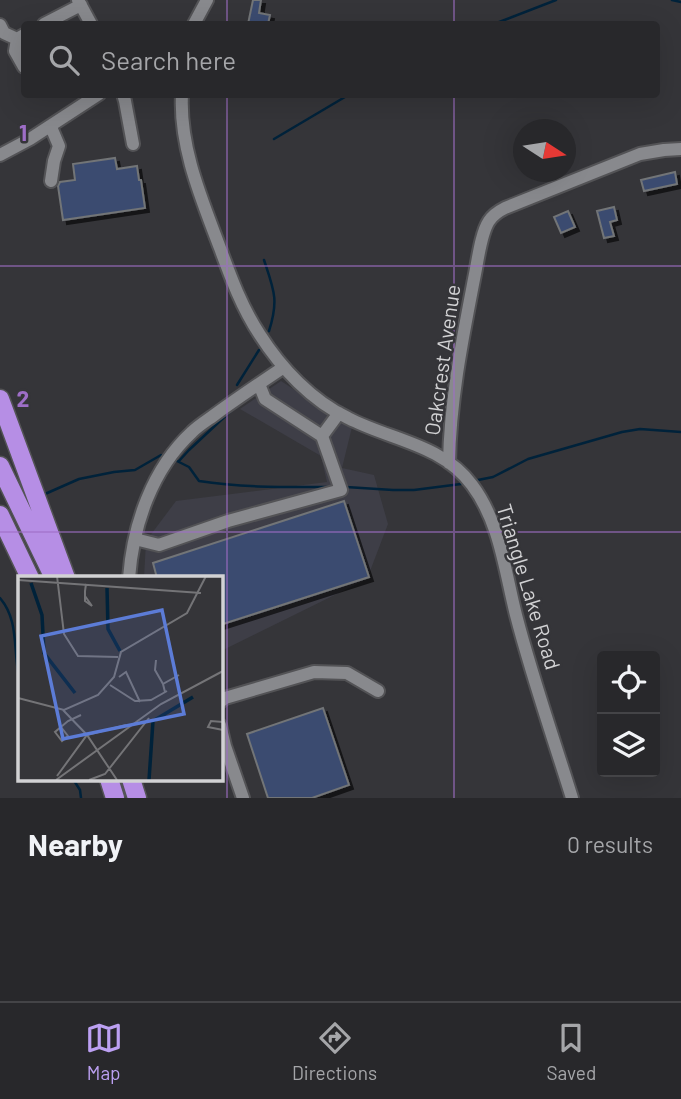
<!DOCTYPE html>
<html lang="en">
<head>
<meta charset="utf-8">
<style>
	:root { --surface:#28282b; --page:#343437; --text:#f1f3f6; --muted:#a5a6a9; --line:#444447; --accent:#bca0f2 }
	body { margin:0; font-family:Barlow,sans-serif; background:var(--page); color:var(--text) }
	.controls { position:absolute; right:21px; bottom:21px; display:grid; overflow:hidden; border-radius:7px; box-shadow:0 7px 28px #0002 }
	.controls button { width:63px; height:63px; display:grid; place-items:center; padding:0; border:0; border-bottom:2px solid var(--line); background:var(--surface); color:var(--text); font:35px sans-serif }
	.compass { position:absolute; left:513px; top:119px; width:63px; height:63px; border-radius:50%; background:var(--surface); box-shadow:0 7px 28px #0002; rotate:102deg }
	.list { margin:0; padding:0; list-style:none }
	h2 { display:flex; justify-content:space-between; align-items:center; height:91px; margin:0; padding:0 28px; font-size:30px }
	h2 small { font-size:23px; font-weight:400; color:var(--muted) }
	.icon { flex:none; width:38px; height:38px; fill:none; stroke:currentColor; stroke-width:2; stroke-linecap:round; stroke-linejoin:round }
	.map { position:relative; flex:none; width:681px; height:798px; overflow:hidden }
	.search { position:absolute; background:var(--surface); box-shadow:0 7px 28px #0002; left:21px; right:21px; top:21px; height:77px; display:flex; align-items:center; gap:18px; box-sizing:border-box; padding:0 24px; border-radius:7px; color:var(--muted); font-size:26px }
	.sheet { height:203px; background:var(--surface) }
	nav { display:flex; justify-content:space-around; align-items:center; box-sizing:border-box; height:98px; border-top:2px solid var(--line); background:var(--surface); font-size:19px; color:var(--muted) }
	nav a { display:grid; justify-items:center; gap:4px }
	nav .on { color:var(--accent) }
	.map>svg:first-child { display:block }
</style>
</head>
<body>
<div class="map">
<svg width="681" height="798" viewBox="0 0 681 798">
	<defs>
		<filter id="shadow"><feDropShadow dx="4" dy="4" stdDeviation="0" flood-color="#0009"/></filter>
	</defs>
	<rect width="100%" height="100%" fill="#353539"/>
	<path fill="#3e3e47" d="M 281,381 L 352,427 L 342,468 L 374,475 L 388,524 L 367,579 L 221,651 L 220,578 L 144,578 L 146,541 L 176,501 L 327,482 L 321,456 L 240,409 Z"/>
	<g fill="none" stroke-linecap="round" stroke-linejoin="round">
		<path stroke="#00223a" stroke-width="2.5" d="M 672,0 L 681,2
			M 494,24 L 556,0
			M 274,139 L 350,94
			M 264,260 C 274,290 279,300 269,331
			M 237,385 L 259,350
			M 177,461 L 189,467 L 199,481 C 243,488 288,487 332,487
			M 179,461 L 189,450 L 234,408
			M 478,480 L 493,477 L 528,459 L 622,432 L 640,429 L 681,432
			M 346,487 L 393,490 L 414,490 L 461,484
			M 45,494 L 79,479 L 114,472 L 135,470 L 161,455
			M 0,598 C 19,620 13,649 19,677
			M 73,779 L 80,790 L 81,798"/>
	</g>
	<path fill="#3b4c6f" stroke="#727477" stroke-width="2" filter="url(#shadow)" d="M 253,0 L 261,0 L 259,13 L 270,15 L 268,24 L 262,23 L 262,24 L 248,24 Z
		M 115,158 L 117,169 L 137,166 L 139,180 L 141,180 L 145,208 L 63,220 L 58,186 L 60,182 L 75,180 L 73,164 Z
		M 675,172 L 677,184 L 644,191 L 641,180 Z
		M 614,207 L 617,220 L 610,222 L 614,236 L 604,238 L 597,211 Z
		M 568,211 L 575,227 L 561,233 L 554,217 Z
		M 344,501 L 369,577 L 220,625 L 220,578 L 157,578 L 153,563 Z
		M 323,708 L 349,785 L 312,798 L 268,798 L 247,734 Z"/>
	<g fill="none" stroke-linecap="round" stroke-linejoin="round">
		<g stroke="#535356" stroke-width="16">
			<path id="minor" d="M 78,0 L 91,24
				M 44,24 L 81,5
				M 194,24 L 207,0
				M 0,25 L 4,33 L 17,39 L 24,35
				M 17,39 L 15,51 L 24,67
				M 123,94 L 125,101 L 133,144
				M 182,94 C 179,147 202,200 220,248 C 231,278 242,308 260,335 C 281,368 312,401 348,418 C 390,440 442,444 472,485 C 500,522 505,572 516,615 C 532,677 553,737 572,798
				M 51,127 L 59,146 L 54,161 L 51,181
				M 0,155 L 30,139 L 99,94
				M 259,384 L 265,399 L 322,436 L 339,413
				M 449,463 C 450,399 463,336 475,274 C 478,259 481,233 489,221 C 493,215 499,211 505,208 L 640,154 L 664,150 L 681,149
				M 135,539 L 159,545 L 228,521 L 341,490 L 322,436
				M 129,578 C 133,525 152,469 192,432 C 198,426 206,421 213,416 C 236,399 260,383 284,367
				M 220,702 L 225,698 L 314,672 L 347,673 L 378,691
				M 220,725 L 225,746 L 243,798"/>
		</g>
		<g stroke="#535356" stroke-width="21">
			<path id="highway" d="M 0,399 L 66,578
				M 0,466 L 54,578
				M 0,515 L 30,578
				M 109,779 L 115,798
				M 131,779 L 137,798"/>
		</g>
		<use href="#minor" stroke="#88898d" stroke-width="12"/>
		<use href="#highway" stroke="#b68ee5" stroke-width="18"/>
	</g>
	<path fill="none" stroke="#9e6ec7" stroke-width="2" stroke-opacity="0.55" d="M 227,0 L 227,24M 454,0 L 454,24M 227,94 L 227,798M 454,94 L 454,798M 0,266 L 681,266M 0,532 L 681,532"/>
	<g text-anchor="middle" stroke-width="5" stroke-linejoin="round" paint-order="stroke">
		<g font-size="21" fill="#d2d2d4" stroke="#353539">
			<text transform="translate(443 360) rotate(-82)" y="7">Oakcrest Avenue</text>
			<text transform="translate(528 587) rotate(73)" y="7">Triangle Lake Road</text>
		</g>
	</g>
	<g transform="translate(18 576)">
		<rect width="205" height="205" fill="#353539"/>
		<path fill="none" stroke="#00223a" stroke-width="3.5" d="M 13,7 L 24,39 L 26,77 L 57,117M 89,12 L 90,53 L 102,75M 131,204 L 135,145 L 175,121"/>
		<path fill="none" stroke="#747477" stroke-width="2" d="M 39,0 L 46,58 L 60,80 L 100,81M 0,4 L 183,17M 67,20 L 74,30 L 67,25 L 67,15 L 68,8M 138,84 L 137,94 L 145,108M 101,101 L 108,96 L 122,126M 92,109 L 117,125 L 133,124 L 149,115M 147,116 L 145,108 L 161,99M 0,122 L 46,134 L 80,119 L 96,101 L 103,76 L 169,37 L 188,0M 45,134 L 69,159 L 99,204M 205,146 L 193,145 L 190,151 L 205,154M 43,151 L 50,160 L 44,165 L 37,156 L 50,145 L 63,139M 39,200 L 69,159 L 108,149M 38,204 L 143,128 L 205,95M 71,204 L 87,198 L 131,142"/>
		<path fill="#5c7cd7" fill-opacity="0.15" stroke="#5c7cd7" stroke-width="3.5" d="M 144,34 L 166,138 L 45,163 L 23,60 Z"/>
		<rect width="205" height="205" fill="none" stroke="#d2d2d4" stroke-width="3.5"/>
	</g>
	<g font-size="23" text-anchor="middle" font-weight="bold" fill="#9e6ec7" stroke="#353539" stroke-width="5" stroke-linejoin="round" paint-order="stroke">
		<text x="23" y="141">1</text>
		<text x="23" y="407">2</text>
	</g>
</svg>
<div class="controls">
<button><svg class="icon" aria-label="locate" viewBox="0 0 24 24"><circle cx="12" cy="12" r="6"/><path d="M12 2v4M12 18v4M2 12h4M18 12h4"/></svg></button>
<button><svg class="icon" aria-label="layers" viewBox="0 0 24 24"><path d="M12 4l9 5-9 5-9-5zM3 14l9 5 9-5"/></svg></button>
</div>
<svg class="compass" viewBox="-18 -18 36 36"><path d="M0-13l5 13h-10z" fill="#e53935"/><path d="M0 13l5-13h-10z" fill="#a5a6a9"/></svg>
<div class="search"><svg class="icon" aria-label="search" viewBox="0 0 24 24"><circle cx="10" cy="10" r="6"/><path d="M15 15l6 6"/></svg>Search here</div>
</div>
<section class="sheet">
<h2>Nearby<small>0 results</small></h2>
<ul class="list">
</ul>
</section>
<nav>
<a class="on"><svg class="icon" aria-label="map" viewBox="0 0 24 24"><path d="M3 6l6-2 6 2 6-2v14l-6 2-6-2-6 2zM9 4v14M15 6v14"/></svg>Map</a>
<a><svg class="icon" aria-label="directions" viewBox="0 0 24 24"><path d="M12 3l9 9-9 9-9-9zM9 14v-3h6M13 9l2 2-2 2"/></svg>Directions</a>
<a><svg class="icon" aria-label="saved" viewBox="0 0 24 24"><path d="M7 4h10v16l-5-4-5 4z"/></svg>Saved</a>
</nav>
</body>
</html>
